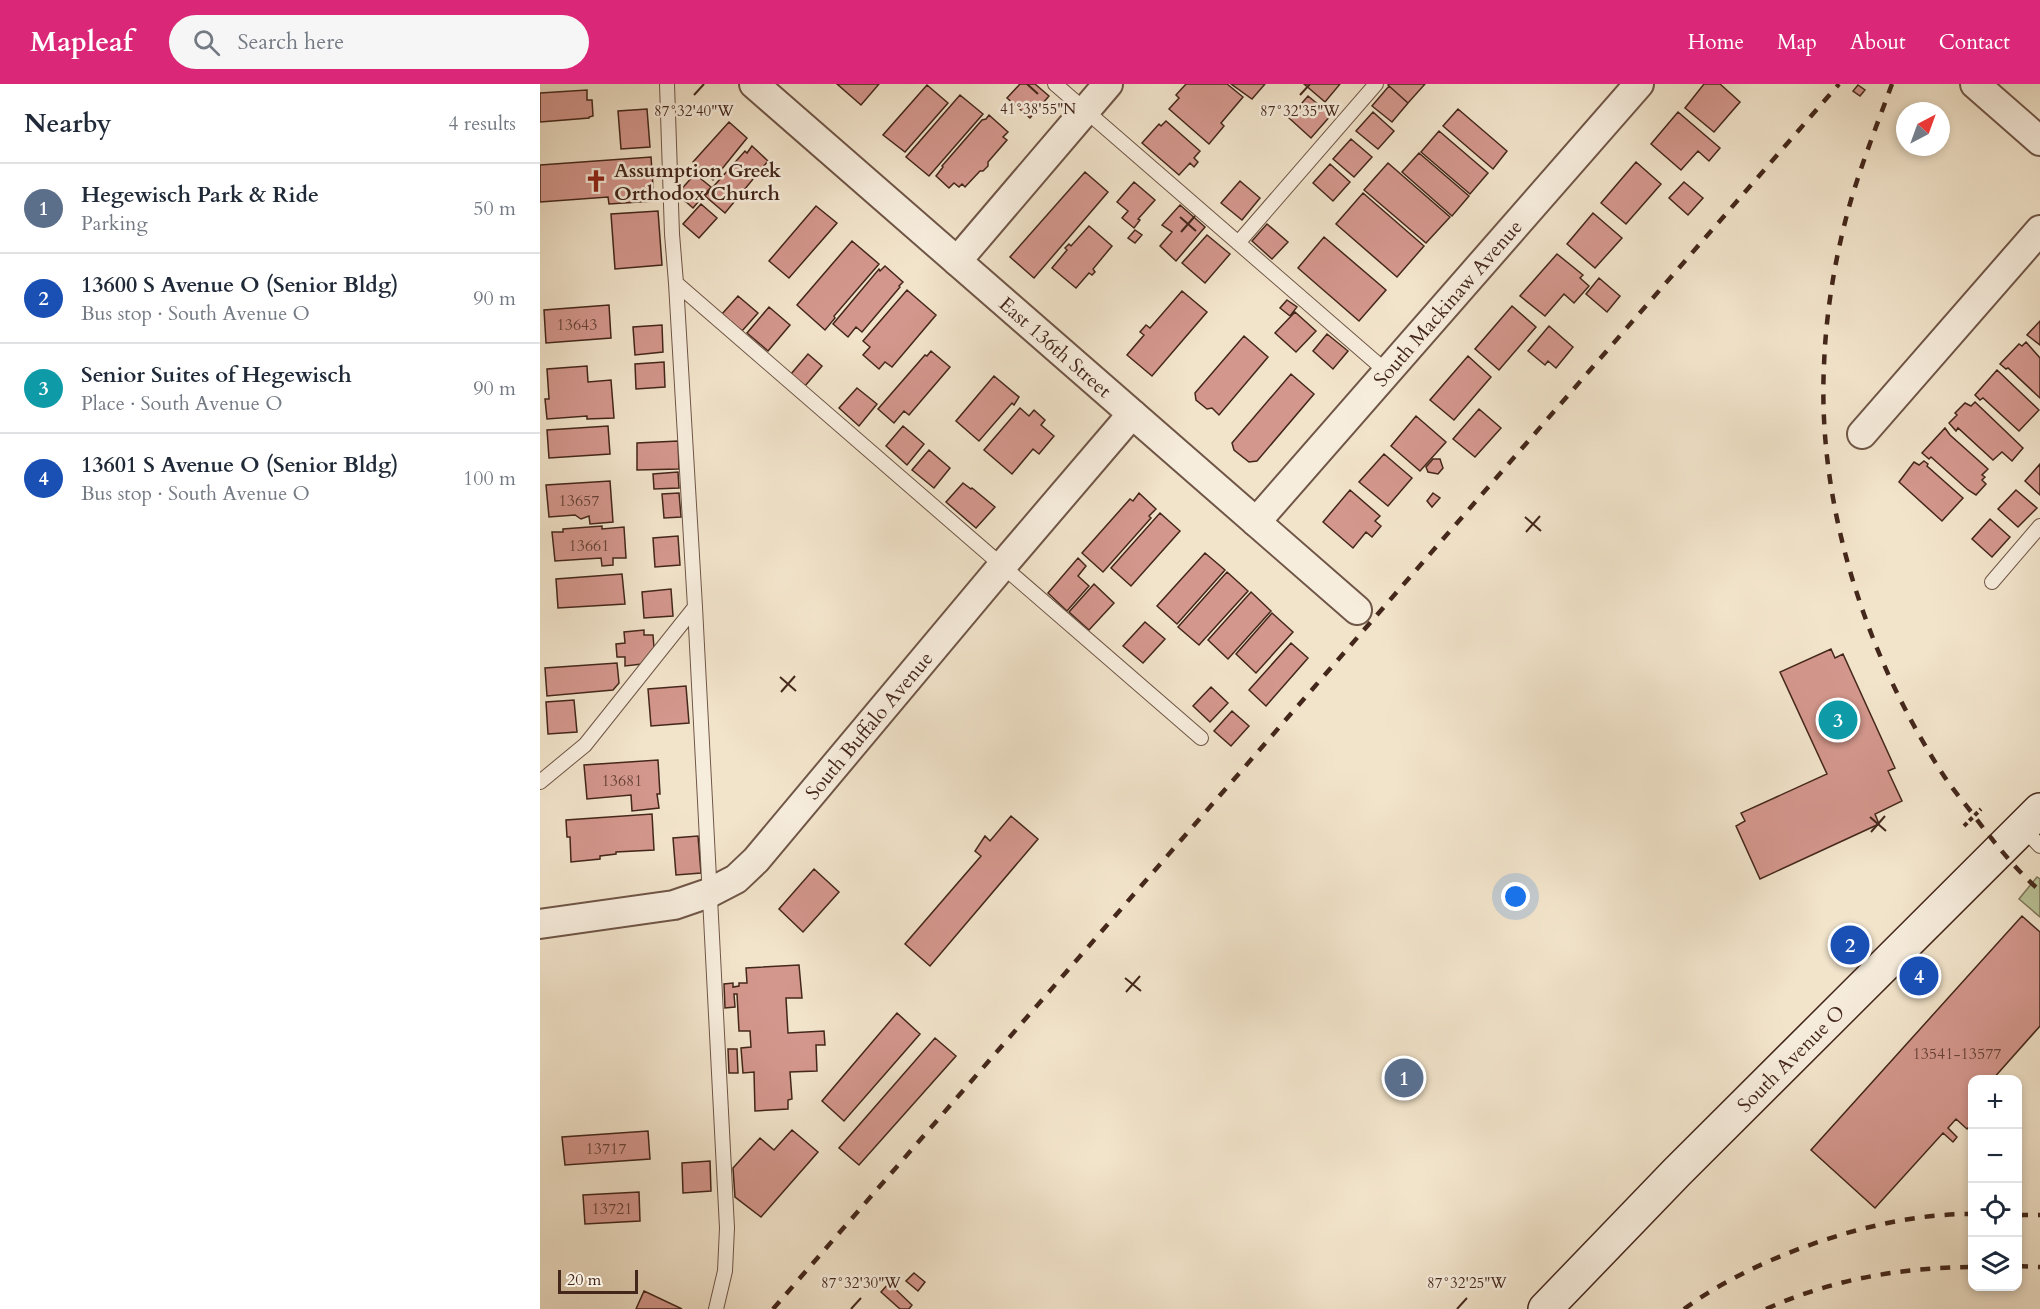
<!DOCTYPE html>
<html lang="en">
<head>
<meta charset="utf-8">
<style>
	:root { --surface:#fff; --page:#f6f6f7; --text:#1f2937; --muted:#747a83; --line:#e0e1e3; --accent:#db2777 }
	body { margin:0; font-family:Cardo,serif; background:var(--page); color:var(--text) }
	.controls { position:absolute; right:18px; bottom:18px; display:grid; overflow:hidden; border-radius:12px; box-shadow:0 3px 9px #0003 }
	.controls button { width:54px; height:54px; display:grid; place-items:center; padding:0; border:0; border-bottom:2px solid var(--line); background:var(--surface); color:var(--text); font:30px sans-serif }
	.compass { position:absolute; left:1356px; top:18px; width:54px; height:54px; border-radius:50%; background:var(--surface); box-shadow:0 3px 9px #0003; rotate:41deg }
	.scale { position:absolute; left:18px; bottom:15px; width:80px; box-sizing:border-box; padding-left:6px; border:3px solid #44271b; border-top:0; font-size:16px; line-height:21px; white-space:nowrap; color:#44271b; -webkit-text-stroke:4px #f7eddd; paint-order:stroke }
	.you { position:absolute; left:976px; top:813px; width:21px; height:21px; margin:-15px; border:4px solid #fff; border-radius:50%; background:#1a73e8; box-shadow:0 0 0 9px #1a73e833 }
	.badge { display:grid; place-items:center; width:39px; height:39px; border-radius:50%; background:var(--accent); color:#fff; font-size:20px; font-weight:700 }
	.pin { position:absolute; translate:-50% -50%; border:3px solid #fff; box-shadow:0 2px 6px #0006 }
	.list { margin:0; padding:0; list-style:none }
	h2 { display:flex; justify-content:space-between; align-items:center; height:78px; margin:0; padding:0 24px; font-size:26px }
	h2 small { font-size:20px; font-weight:400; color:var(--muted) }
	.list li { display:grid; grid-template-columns:39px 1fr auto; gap:18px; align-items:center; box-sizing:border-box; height:90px; padding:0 24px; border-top:2px solid var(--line) }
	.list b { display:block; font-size:22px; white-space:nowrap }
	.list p { margin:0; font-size:20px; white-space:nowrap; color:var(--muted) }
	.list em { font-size:20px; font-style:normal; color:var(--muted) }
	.icon { flex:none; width:33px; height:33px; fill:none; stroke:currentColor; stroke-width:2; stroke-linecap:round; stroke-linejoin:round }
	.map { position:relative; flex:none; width:1500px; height:1225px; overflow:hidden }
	header { display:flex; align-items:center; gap:36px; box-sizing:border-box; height:84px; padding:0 30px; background:var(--accent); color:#fff }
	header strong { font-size:28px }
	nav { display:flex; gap:33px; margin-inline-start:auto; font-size:21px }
	.search { width:420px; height:54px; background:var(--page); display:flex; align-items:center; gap:15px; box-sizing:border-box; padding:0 21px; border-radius:33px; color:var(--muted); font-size:22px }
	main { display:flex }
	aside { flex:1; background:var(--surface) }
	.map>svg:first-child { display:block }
</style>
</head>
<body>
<header>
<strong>Mapleaf</strong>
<div class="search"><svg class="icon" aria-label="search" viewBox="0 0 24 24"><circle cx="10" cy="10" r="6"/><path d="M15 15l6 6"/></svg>Search here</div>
<nav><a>Home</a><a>Map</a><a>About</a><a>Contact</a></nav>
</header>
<main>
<aside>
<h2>Nearby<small>4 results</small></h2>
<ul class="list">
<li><span class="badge" style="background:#5c6f8a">1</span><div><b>Hegewisch Park &amp; Ride</b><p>Parking</p></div><em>50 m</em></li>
<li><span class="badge" style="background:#1a4fb4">2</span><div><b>13600 S Avenue O (Senior Bldg)</b><p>Bus stop · South Avenue O</p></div><em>90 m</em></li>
<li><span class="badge" style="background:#0f9aa8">3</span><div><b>Senior Suites of Hegewisch</b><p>Place · South Avenue O</p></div><em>90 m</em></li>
<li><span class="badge" style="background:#1a4fb4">4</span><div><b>13601 S Avenue O (Senior Bldg)</b><p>Bus stop · South Avenue O</p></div><em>100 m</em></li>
</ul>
</aside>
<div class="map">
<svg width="1500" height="1225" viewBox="0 0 1500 1225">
	<rect width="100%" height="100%" fill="#f2e4cb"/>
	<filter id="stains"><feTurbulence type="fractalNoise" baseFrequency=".00333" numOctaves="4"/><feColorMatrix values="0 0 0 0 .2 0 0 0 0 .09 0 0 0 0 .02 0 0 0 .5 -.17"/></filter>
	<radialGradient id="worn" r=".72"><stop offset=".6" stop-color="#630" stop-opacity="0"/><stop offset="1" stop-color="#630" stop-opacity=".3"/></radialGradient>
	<path fill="#b9c498" stroke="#7e765a" stroke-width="1.5" d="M 1497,793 L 1500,795 L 1500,833 L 1479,815 Z"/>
	<path fill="#d4978d" stroke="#44271b" stroke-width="1.5" d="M 297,0 L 339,0 L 321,21 Z
		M 480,0 L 495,0 L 509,12 L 490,34 L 467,14 Z
		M 646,0 L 687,0 L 703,13 L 681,39 L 684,42 L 669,60 L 629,25 L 639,14 L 636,11 Z
		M 691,0 L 725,0 L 712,15 Z
		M 764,0 L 800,0 L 785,18 Z
		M 849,0 L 885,0 L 868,19 L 848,1 Z
		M 1164,0 L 1180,0 L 1200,18 L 1174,48 L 1145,24 Z
		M 387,1 L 408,19 L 365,68 L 343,51 Z
		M 1318,1 L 1325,6 L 1320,12 L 1313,7 Z
		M 849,2 L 868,19 L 852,38 L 832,22 Z
		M 47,6 L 47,16 L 52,16 L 53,32 L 49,33 L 49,34 L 0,38 L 0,9 Z
		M 420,11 L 443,30 L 389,92 L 366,73 Z
		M 768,12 L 791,31 L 771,54 L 749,34 Z
		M 107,25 L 110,63 L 81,65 L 78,27 Z
		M 918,25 L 967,67 L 953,85 L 903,42 Z
		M 833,28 L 854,47 L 838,65 L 816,47 Z
		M 1138,28 L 1180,64 L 1169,77 L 1158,67 L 1141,86 L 1111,60 Z
		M 449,31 L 468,48 L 463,53 L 467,56 L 448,78 L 448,82 L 443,87 L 440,87 L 425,103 L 422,100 L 419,103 L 414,99 L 409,104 L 396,92 L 403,83 L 402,82 L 442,36 L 446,35 Z
		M 626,37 L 660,67 L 654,74 L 658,78 L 654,83 L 650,79 L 639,91 L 602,59 L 619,40 L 621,42 Z
		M 189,38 L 207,54 L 173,96 L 153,78 Z
		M 899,47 L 948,89 L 930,110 L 881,68 Z
		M 811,55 L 832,73 L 814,93 L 793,75 Z
		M 212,62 L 228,77 L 185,129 L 165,112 L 205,67 L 207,69 Z
		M 879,69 L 929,112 L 912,132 L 862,88 Z
		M 111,73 L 114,117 L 69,120 L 68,113 L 0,118 L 0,81 Z
		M 1096,78 L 1121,100 L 1086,140 L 1061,119 Z
		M 848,79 L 910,133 L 886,159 L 824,106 Z
		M 790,80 L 810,98 L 793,117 L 773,99 Z
		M 545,88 L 568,108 L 494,194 L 470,173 Z
		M 155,90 L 171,103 L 153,124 L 137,110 Z
		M 700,97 L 720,114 L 702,136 L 681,119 Z
		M 594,98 L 615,116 L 598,135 L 600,136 L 594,144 L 582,134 L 588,127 L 577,118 Z
		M 1144,98 L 1163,114 L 1148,131 L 1129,114 Z
		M 823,109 L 884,162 L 857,193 L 796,140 Z
		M 161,120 L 177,134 L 159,154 L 143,140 Z
		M 640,121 L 665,143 L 636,177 L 620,162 L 632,148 L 622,141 Z
		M 276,122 L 297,139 L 249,194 L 229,177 Z
		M 118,127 L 122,181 L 75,185 L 71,130 Z
		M 1053,129 L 1082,154 L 1055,184 L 1027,160 Z
		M 727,140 L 748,158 L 732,175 L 712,157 Z
		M 549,142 L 572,162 L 553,185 L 555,188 L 552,191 L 549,189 L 536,204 L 512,184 L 527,166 L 525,164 L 529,160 L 531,162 Z
		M 595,146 L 602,151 L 595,159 L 588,154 Z
		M 667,151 L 690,170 L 665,199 L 642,179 Z
		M 784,153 L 846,206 L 819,237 L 758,184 Z
		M 312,157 L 339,180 L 294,232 L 295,234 L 285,246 L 257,221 Z
		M 1017,170 L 1043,191 L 1040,194 L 1049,202 L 1034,219 L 1024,210 L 1005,232 L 980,212 Z
		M 345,182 L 363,198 L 359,202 L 360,203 L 322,248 L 316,243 L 308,253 L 293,240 L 339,185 L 340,187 Z
		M 1059,194 L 1080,212 L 1067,228 L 1046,210 Z
		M 367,206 L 396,231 L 352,283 L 345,278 L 339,285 L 323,271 L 330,263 L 323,257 Z
		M 642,207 L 667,228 L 612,292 L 587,271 L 604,251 L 600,248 L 606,241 L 610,244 Z
		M 198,212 L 218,229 L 202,247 L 182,230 Z
		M 747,216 L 757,223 L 750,232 L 740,224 Z
		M 69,221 L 71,254 L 6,259 L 4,226 Z
		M 972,222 L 996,243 L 959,286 L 935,265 Z
		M 229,223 L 250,241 L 228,267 L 207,249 Z
		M 755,228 L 776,247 L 756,268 L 735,249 Z
		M 1500,237 L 1500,261 L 1487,251 Z
		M 122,241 L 123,268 L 95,271 L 93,243 Z
		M 1009,242 L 1033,263 L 1016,284 L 1008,277 L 1005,281 L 988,267 Z
		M 787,250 L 808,267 L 793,285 L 773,267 Z
		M 704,252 L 728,273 L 679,331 L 672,324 L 667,325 L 656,316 L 655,309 Z
		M 1486,258 L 1500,274 L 1500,314 L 1468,284 L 1466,285 L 1460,280 L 1479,260 L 1482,262 Z
		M 391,267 L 410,283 L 369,331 L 364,327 L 354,339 L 338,325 L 385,271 L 387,272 Z
		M 268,270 L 282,282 L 265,302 L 251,290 Z
		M 928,272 L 951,293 L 914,336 L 890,316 Z
		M 124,278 L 125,303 L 96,305 L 95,280 Z
		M 47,282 L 48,298 L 71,296 L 74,334 L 47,335 L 47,332 L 7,335 L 5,315 L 9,315 L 7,285 Z
		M 1457,286 L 1499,326 L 1479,347 L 1443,314 L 1440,316 L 1435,311 Z
		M 751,290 L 774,310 L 717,377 L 709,378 L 694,366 L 692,359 Z
		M 454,292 L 479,313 L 474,321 L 472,319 L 439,357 L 416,337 Z
		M 317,304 L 337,320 L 319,342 L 299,324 Z
		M 1435,318 L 1483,364 L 1472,377 L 1462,368 L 1453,376 L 1418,344 L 1416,347 L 1409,339 L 1417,331 L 1415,329 L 1425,319 L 1431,322 Z
		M 480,324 L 489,332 L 494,326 L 505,336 L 501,341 L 514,352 L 499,370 L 493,365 L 472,390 L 444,366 Z
		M 939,325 L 961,344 L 935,373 L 913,355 Z
		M 876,332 L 906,358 L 880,387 L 851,362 Z
		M 68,342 L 70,370 L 9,374 L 7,346 Z
		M 363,342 L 384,360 L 367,381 L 346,362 Z
		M 1405,344 L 1410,351 L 1448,385 L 1442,391 L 1445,393 L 1442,396 L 1446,400 L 1436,411 L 1428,406 L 1391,373 L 1389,375 L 1382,369 Z
		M 138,357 L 139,385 L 97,386 L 97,359 Z
		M 389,366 L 410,384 L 394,404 L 372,386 Z
		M 844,370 L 872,394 L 848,422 L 819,398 Z
		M 893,375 L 900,375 L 903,384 L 898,390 L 888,388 L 886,383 Z
		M 1384,377 L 1388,380 L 1387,382 L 1423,414 L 1402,437 L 1359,398 L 1374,378 L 1379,381 Z
		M 1500,380 L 1500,411 L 1485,397 Z
		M 138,388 L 139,404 L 114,405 L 113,390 Z
		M 70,397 L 73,438 L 50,440 L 49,432 L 41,435 L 35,431 L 9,433 L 6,401 Z
		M 423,399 L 431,405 L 432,404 L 455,423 L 436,444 L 406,418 Z
		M 810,406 L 840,432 L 835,437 L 841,442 L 832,453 L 826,448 L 813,464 L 783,438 Z
		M 1476,406 L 1497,424 L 1478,443 L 1458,425 Z
		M 139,409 L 141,433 L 124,434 L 122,410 Z
		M 599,409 L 616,425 L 609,432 L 611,434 L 563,488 L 542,469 L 590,415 L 593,417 Z
		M 893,409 L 900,414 L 892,423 L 887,417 Z
		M 620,429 L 640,447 L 591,502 L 571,484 Z
		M 1450,435 L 1470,453 L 1452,473 L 1432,455 Z
		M 62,442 L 62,445 L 84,443 L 86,474 L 73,474 L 73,481 L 62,482 L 61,474 L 15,477 L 12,448 L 23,448 L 23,445 Z
		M 138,452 L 140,481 L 115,483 L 113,454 Z
		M 665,469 L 685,486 L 637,540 L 617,522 Z
		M 538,474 L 546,482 L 538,492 L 549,502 L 527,527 L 508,509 Z
		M 687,488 L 708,507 L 659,561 L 638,543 Z
		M 82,490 L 85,520 L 18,524 L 16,495 Z
		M 554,500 L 574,519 L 549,546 L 529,528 Z
		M 131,505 L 133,532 L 104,534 L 102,508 Z
		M 711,508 L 731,527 L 688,575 L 668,556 Z
		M 732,529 L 753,548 L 716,589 L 696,570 Z
		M 605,538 L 625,555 L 603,579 L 583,562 Z
		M 104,546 L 104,551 L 113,551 L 114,564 L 102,580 L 85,582 L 85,573 L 77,573 L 76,560 L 85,559 L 84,548 Z
		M 751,559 L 768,574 L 726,622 L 709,606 Z
		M 1291,565 L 1295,574 L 1303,570 L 1355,684 L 1348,687 L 1362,717 L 1335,730 L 1339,740 L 1220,795 L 1196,742 L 1205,737 L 1201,729 L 1287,690 L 1240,588 Z
		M 77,579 L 79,599 L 73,606 L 7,612 L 5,584 Z
		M 146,602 L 149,639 L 111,642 L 108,605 Z
		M 671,603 L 688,619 L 670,638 L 653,622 Z
		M 34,616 L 37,648 L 8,650 L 6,618 Z
		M 692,627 L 709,642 L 691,662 L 674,647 Z
		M 118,676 L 120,710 L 117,710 L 119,724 L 92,727 L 91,711 L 47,715 L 44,681 Z
		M 112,730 L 114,766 L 76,768 L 76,770 L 60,772 L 60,775 L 31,778 L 30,753 L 27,753 L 26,736 Z
		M 471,732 L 498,755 L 390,882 L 365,860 L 441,772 L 435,767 L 445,752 L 450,757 Z
		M 158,752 L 161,789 L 136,791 L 133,754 Z
		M 274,785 L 299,808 L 263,848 L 239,825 Z
		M 1482,832 L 1500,848 L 1500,942 L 1452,996 L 1432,996 L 1432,1039 L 1427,1045 L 1416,1035 L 1408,1044 L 1417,1053 L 1413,1058 L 1403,1049 L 1335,1124 L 1271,1066 Z
		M 259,881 L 262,914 L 246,914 L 248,949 L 284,947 L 285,961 L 276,961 L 277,987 L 250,988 L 252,1015 L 248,1016 L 248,1025 L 215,1027 L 214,988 L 203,989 L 201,964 L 211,963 L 210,947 L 199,947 L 197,910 L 194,910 L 195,923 L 185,924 L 184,900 L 193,899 L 193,903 L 199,902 L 199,899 L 207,899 L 206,884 Z
		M 357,929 L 380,950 L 304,1037 L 282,1017 Z
		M 395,954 L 416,972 L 319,1081 L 299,1064 Z
		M 188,965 L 197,965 L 198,989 L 189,989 Z
		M 252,1046 L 278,1068 L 221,1133 L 195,1113 L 193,1084 L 220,1054 L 234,1066 Z
		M 108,1047 L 110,1075 L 25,1081 L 22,1053 Z
		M 170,1077 L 171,1107 L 143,1109 L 142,1079 Z
		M 99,1108 L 100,1137 L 45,1140 L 43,1111 Z
		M 374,1189 L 385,1198 L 378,1207 L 366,1197 Z
		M 349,1199 L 372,1221 L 369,1225 L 360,1225 L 341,1208 Z
		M 104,1207 L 142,1225 L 96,1225 Z"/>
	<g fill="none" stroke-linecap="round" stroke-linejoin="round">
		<g stroke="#705647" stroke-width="16">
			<path id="service" d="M 127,0 L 132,150 L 136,199 L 155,523 L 187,1144 L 185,1187 L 176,1225
				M 515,0 L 847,288
				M 698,159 L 836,0
				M 136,199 L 661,654
				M 1452,498 L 1500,442
				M 0,698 L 45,661 L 155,523
				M 1483,744 L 1500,762"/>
		</g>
		<g stroke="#705647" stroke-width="32">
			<g id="minor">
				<path id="s1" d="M 214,0 L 817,526"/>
				<path d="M 1435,0 L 1500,57"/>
				<path d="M 417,177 L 568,0"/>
				<path d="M 1322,350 L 1500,146"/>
				<path id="s2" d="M 716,438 L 1099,0"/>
				<path id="s3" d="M 0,840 L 134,821 L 169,809 L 196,795 L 216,776 L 463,481 L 592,330"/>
			</g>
		</g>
		<g stroke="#44271b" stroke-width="36">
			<g id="secondary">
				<path id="s4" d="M 1005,1225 L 1137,1088 L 1500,726"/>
			</g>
		</g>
		<path stroke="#44271b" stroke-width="4" stroke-dasharray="4.5 3" stroke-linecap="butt" d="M 1424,742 L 1441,725"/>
		<use href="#service" stroke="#f7eddd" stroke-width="14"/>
		<use href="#minor" stroke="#f7eddd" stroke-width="28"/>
		<use href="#secondary" stroke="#f7eddd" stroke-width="33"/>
		<path stroke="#44271b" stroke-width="4.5" stroke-dasharray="10 10" stroke-linecap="butt" d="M 1352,0 C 1338,38 1323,76 1311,116 C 1296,168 1286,226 1284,281 C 1277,421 1326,571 1402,689 C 1411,703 1422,716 1432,729 C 1453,757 1474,784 1500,807
			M 1478,1131 L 1500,1131
			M 1478,1182 L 1500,1183
			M 233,1225 L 1299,0
			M 1144,1225 C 1218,1171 1341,1129 1432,1130
			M 1226,1225 C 1293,1195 1359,1184 1432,1183"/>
	</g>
	<path fill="none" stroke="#44271b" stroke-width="2" d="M 487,0 L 498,10M 154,11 L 164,0M 760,11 L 770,0M 640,133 L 656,147M 641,148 L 655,132M 985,433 L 1001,447M 986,448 L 1000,432M 240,593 L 256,607M 241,608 L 255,592M 1330,733 L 1346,747M 1331,748 L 1345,732M 585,894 L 601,907M 586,908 L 600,892M 311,1225 L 321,1214M 917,1225 L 927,1214"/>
	<defs>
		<g id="church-bare" transform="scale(1.8)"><path d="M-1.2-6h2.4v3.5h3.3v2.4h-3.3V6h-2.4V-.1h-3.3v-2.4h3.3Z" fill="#8f2418" stroke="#f7eddd" stroke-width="2.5" paint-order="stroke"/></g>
	</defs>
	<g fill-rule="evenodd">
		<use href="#church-bare" x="56" y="97"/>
	</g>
	<g text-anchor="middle" stroke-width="5" stroke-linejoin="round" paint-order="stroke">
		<g font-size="16" fill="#684338">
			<text x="37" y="246">13643</text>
			<text x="39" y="422">13657</text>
			<text x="49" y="467">13661</text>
			<text x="82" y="702">13681</text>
			<text x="1417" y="975">13541-13577</text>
			<text x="66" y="1070">13717</text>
			<text x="72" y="1130">13721</text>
		</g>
		<g font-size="20" font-weight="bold" fill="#44271b" stroke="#f7eddd" text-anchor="start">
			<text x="74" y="93">Assumption Greek<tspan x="74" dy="23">Orthodox Church</tspan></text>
		</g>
		<g font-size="20" fill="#44271b" stroke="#f7eddd">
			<text dy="7" stroke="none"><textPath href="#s2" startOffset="291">South Mackinaw Avenue</textPath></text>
			<text dy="7" stroke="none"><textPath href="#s1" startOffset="400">East 136th Street</textPath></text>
			<text dy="7" stroke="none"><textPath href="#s3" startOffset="406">South Buffalo Avenue</textPath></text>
			<text dy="7" stroke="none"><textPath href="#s4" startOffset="351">South Avenue O</textPath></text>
		</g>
	</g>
	<g font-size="15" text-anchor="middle" fill="#44271b" stroke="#f7eddd" stroke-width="5" stroke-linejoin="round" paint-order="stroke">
		<text x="498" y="30">41°38'55"N</text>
		<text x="154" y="32">87°32'40"W</text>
		<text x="760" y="32">87°32'35"W</text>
		<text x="321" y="1204">87°32'30"W</text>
		<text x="927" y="1204">87°32'25"W</text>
	</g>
	<rect width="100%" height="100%" filter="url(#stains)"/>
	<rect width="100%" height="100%" fill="url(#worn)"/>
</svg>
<div class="controls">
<button>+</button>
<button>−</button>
<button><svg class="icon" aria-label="locate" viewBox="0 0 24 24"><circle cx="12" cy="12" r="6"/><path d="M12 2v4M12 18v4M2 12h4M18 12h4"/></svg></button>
<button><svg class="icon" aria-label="layers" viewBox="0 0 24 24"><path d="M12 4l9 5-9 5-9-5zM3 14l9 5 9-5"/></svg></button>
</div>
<svg class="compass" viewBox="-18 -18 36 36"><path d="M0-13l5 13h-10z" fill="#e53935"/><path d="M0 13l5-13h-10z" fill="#747a83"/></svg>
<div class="scale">20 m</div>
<div class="you"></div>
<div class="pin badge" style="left:864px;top:994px;background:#5c6f8a">1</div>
<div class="pin badge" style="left:1310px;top:861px;background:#1a4fb4">2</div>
<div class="pin badge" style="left:1298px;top:636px;background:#0f9aa8">3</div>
<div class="pin badge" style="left:1379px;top:892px;background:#1a4fb4">4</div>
</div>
</main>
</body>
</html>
